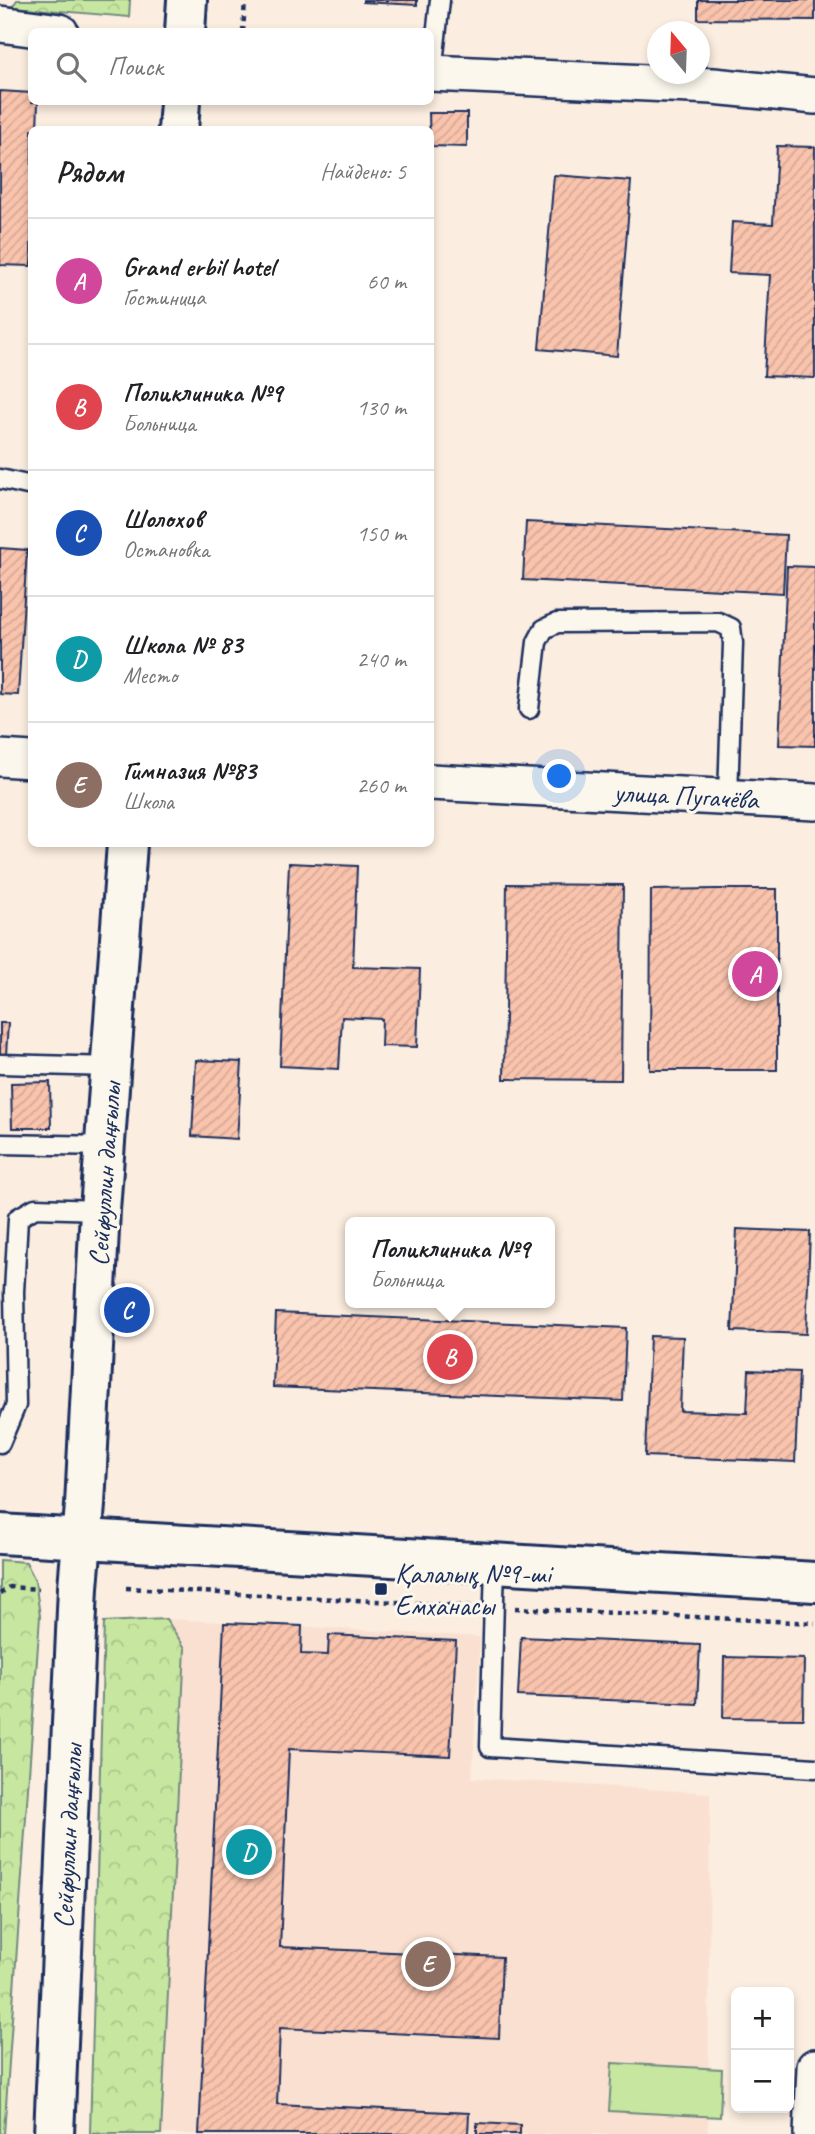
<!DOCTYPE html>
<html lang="ru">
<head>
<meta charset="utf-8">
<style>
	:root { --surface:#fff; --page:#f2f2f2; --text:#202124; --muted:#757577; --line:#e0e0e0; --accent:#1b2f5e }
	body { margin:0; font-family:Caveat,sans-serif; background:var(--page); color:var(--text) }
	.controls { position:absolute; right:21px; bottom:21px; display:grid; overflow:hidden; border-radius:10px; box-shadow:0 4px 10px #0003 }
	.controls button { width:63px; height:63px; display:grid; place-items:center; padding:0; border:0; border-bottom:2px solid var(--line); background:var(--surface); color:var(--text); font:35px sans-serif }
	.compass { position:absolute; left:647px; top:21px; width:63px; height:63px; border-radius:50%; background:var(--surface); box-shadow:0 4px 10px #0003; rotate:341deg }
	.you { position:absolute; left:560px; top:777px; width:24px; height:24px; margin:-18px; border:5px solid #fff; border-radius:50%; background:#1a73e8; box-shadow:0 0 0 10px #1a73e833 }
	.badge { display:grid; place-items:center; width:46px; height:46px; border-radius:50%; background:var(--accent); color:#fff; font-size:23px; font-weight:700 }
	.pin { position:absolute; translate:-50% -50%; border:4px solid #fff; box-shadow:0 2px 7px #0006 }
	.popup { position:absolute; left:345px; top:1217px; width:210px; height:91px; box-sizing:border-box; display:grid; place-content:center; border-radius:10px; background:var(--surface); filter:drop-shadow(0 2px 5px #0005); font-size:23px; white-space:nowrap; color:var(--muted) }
	.popup b { font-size:26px; color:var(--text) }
	.popup::after { content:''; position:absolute; left:50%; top:100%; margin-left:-14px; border:14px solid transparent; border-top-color:var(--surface) }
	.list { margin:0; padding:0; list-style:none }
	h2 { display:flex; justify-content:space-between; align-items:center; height:91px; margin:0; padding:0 28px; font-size:30px }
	h2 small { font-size:23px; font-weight:400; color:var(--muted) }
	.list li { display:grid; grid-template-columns:46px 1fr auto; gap:21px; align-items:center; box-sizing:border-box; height:126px; padding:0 28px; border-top:2px solid var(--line) }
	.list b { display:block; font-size:26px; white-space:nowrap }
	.list p { margin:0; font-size:23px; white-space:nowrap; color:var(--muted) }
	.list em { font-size:23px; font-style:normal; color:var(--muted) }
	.icon { flex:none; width:38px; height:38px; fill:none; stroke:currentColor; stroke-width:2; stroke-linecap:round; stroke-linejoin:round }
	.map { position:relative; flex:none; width:815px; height:2134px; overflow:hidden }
	.search { position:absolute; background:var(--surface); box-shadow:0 4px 10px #0003; left:28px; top:28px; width:406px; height:77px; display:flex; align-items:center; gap:18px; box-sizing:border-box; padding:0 24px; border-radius:10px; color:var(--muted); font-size:26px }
	.panel { position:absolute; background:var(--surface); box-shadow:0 4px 10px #0003; left:28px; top:126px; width:406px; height:721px; border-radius:10px }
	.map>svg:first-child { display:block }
</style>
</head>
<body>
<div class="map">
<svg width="815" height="2134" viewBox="0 0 815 2134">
	<defs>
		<pattern id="forest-crowns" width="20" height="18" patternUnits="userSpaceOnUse" patternTransform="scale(1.75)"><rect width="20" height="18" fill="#c7e7a0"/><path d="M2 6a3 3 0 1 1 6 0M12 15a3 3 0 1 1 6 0" fill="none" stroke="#aac68c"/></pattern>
		<pattern id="building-hatch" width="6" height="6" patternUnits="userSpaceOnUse" patternTransform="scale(1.75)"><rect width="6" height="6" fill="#f9c3ac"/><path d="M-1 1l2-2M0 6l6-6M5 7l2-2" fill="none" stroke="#d5a896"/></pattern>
	</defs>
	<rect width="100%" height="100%" fill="#fbeddf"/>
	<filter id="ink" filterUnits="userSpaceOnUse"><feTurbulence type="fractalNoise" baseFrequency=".0143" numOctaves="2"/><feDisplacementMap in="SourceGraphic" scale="14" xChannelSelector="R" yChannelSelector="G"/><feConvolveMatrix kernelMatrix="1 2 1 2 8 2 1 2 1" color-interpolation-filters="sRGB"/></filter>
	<g filter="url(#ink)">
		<path fill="#fae0d0" d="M 166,1619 L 480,1637 L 472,1778 L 710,1793 L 708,2134 L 136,2134 Z"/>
		<path fill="url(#forest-crowns)" stroke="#718b7f" stroke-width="2" d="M 17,0 L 130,0 L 129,17 L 12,7 Z
			M 0,1560 L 26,1562 L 35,1580 L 40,1616 L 4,2134 L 0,2134 Z
			M 166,1619 L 185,1648 L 161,2134 L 90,2134 L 104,1622 Z"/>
		<path fill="#c7e7a0" stroke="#718b7f" stroke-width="2" d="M 612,2063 L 722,2069 L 720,2117 L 609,2111 Z"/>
		<path fill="url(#building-hatch)" stroke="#1b2f5e" stroke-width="2" d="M 363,0 L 417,0 L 417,5 L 363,2 Z
			M 698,0 L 815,0 L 815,20 L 698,19 Z
			M 0,91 L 32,93 L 32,102 L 38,102 L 37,130 L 32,130 L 31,266 L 0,265 Z
			M 429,113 L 467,113 L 467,147 L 430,146 Z
			M 777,146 L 815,147 L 815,378 L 764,376 L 770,275 L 729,273 L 732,222 L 773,224 Z
			M 554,175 L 631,181 L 617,356 L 539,349 Z
			M 526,522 L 786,535 L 783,593 L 523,580 Z
			M 0,548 L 27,550 L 18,695 L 0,694 Z
			M 787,566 L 815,567 L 815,746 L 779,745 Z
			M 289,863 L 357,866 L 353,967 L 420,969 L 417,1047 L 381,1046 L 382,1019 L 342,1017 L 339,1069 L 280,1066 Z
			M 507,884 L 623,885 L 621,1080 L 504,1079 Z
			M 716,889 L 777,889 L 777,1070 L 650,1070 L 651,890 Z
			M 0,1023 L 8,1023 L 6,1055 L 0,1055 Z
			M 196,1060 L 242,1062 L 237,1139 L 192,1136 Z
			M 50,1082 L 51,1128 L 12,1128 L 11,1083 Z
			M 737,1229 L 810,1232 L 806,1334 L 732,1331 Z
			M 276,1313 L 626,1328 L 623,1401 L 273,1387 Z
			M 650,1336 L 683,1337 L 680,1411 L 747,1413 L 749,1370 L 799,1372 L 795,1462 L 645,1456 Z
			M 224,1623 L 302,1626 L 301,1654 L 328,1655 L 329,1635 L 456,1641 L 450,1756 L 289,1749 L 280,1947 L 502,1957 L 499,2038 L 280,2028 L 277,2104 L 469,2113 L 468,2134 L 199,2134 Z
			M 521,1637 L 700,1645 L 697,1704 L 518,1696 Z
			M 724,1657 L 804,1659 L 803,1719 L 723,1718 Z
			M 477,2123 L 520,2125 L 520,2134 L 477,2134 Z"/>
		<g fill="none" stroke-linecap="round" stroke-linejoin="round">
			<g stroke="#1b2f5e" stroke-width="23">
				<path id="lane" d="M 432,73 L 440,0
					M 0,479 L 32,486
					M 529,709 L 537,642 L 544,629 L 557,623 L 718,622 L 731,628 L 733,643 L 728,797
					M 0,1064 L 112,1067
					M 0,1144 L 106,1146
					M 0,1443 L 16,1405 L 14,1292 L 18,1218 L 35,1208 L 100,1210
					M 495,1563 L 490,1747 L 815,1768"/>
			</g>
			<g stroke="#1b2f5e" stroke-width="40">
				<path id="street" d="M 0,24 L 60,32
					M 430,73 L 713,86 L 815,96
					M 0,758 L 32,760
					M 430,782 L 815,802
					M 812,2134 L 815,2067"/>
			</g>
			<g stroke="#1b2f5e" stroke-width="44">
				<path id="secondary" d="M 185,32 L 187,0
					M 178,130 L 180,102
					M 0,1534 L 815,1582
					M 54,2134 L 78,1587 L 85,1505 L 100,1210 L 127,844"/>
			</g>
			<path stroke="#1b2f5e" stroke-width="4.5" stroke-dasharray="5 5" stroke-linecap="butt" d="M 243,32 L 245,0
				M 126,1588 L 472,1606
				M 0,1594 L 9,1587 L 39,1589
				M 515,1608 L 815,1623"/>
			<use href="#lane" stroke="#fbf7ec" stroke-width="18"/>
			<use href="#street" stroke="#fbf7ec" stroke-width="35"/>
			<use href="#secondary" stroke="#fbf7ec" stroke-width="38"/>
		</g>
	</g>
	<rect fill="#1b2f5e" stroke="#fbf7ec" stroke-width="2.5" x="374" y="1582" width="14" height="14" rx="3.5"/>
	<g text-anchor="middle" stroke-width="6" stroke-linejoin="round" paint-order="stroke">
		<g font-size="28" fill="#1b2f5e" stroke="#fbf7ec">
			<text transform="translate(686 795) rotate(3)" y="10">улица Пугачёва</text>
			<text transform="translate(104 1174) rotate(-86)" y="10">Сейфуллин даңғылы</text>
			<text transform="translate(67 1836) rotate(-87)" y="10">Сейфуллин даңғылы</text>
		</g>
		<g font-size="28" fill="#1b2f5e" stroke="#fbf7ec" text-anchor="start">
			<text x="395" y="1583">Қалалық №9-ші<tspan x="395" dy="32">Емханасы</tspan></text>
		</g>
	</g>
</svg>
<div class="controls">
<button>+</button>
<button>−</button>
</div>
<svg class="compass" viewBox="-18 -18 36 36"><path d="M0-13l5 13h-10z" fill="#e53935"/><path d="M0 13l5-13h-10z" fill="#757577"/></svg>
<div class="you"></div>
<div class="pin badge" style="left:755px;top:974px;background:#d1479c">A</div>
<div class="pin badge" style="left:450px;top:1357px;background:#e0444e">B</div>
<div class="popup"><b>Поликлиника №9</b>Больница</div>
<div class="pin badge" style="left:127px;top:1310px;background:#1a4fb4">C</div>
<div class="pin badge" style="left:249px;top:1852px;background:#0f9aa8">D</div>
<div class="pin badge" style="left:428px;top:1964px;background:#8d6e63">E</div>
<div class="search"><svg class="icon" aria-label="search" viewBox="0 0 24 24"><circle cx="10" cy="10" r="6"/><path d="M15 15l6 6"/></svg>Поиск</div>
<section class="panel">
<h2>Рядом<small>Найдено: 5</small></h2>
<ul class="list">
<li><span class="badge" style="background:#d1479c">A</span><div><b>Grand erbil hotel</b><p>Гостиница</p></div><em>60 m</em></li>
<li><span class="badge" style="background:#e0444e">B</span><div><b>Поликлиника №9</b><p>Больница</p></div><em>130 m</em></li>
<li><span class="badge" style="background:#1a4fb4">C</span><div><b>Шолохов</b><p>Остановка</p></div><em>150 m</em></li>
<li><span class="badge" style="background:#0f9aa8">D</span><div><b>Школа № 83</b><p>Место</p></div><em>240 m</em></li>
<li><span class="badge" style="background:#8d6e63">E</span><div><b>Гимназия №83</b><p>Школа</p></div><em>260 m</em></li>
</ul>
</section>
</div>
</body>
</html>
